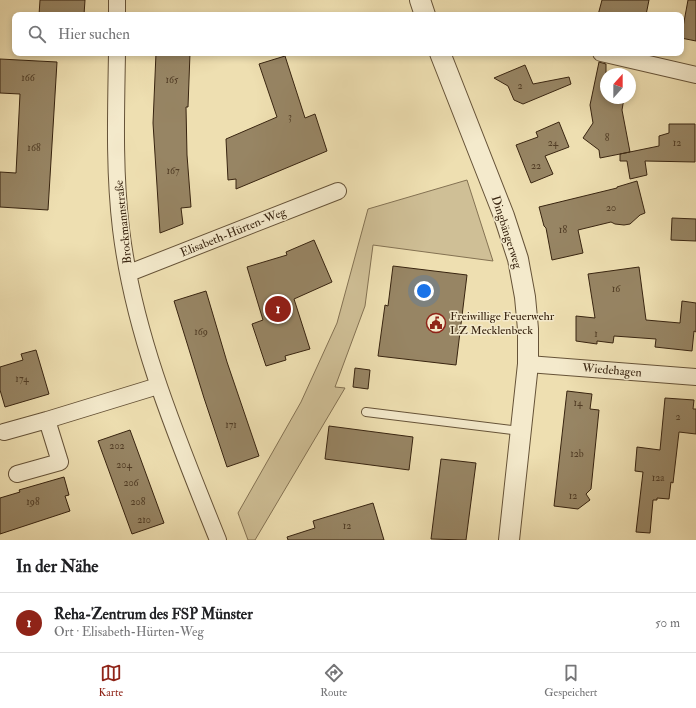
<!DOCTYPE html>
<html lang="de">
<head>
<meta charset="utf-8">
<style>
	:root { --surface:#fff; --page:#f2f2f2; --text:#202124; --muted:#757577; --line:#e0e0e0; --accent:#8f2418 }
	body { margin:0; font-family:"IM FELL Double Pica",serif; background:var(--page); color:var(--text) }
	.compass { position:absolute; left:600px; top:68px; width:36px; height:36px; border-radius:50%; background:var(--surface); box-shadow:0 2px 6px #0003; rotate:21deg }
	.you { position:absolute; left:424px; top:291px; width:14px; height:14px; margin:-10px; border:3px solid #fff; border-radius:50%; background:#1a73e8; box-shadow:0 0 0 6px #1a73e833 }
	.badge { display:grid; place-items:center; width:26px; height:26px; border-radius:50%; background:var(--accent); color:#fff; font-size:13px; font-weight:700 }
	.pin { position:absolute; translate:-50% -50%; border:2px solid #fff; box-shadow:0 1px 4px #0006 }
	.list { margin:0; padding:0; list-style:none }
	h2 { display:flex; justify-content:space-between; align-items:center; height:52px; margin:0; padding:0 16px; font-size:17px }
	h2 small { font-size:13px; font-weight:400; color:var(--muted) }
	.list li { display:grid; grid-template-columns:26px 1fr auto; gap:12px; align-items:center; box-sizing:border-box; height:60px; padding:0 16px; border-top:1px solid var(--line) }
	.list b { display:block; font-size:15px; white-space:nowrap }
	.list p { margin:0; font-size:13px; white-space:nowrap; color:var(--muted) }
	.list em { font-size:13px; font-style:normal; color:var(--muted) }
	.icon { flex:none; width:22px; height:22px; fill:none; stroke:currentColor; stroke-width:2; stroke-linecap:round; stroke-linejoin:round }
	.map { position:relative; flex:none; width:696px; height:540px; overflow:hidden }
	.search { position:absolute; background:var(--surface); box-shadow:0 2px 6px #0003; left:12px; right:12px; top:12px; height:44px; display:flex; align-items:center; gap:10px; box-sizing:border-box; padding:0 14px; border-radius:8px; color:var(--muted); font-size:15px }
	.sheet { height:112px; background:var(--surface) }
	nav { display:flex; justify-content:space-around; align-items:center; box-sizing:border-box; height:56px; border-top:1px solid var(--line); background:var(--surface); font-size:11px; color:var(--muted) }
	nav a { display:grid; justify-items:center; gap:2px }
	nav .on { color:var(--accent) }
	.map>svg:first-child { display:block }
</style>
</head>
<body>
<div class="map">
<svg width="696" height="540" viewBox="0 0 696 540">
	<rect width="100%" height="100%" fill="#eedfb1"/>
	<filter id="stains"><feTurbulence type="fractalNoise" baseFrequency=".005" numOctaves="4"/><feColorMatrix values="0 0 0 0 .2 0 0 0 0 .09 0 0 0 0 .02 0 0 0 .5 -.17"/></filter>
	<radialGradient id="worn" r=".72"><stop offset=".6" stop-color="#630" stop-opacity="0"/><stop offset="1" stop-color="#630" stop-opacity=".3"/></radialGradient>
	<path fill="#cfbf96" stroke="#847253" d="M 467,180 L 493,261 L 373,245 L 365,306 L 335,387 L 345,388 L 255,540 L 248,540 L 238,513 L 301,402 L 337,323 L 368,209 Z"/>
	<path fill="#978564" stroke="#382410" d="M 40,0 L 85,0 L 84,15 L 39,15 Z
		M 602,0 L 649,0 L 646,15 L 598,15 Z
		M 688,0 L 696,0 L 696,41 L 681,38 Z
		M 156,53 L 190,53 L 188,107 L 186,107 L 187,155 L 191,207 L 181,208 L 183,224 L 160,233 L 153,123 Z
		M 285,56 L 305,118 L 315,114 L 327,151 L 236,189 L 236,179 L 228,180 L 226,139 L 277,117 L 259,64 Z
		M 0,59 L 57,62 L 48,210 L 0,207 L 0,172 L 16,173 L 20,94 L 0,93 Z
		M 599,62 L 606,64 L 606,98 L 624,98 L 622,110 L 630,152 L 600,158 L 599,150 L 583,138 L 593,123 L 590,105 Z
		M 525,65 L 533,84 L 569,77 L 571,84 L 523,104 L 514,100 L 508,86 L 494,78 Z
		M 559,122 L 569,147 L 545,156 L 553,174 L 531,183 L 516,145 L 538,137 L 536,132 Z
		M 669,124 L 695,124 L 695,162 L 645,161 L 647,175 L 630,179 L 627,161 L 620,161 L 620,154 L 659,146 L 659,136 L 669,133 Z
		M 637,181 L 645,213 L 640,215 L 630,224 L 624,225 L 615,224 L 611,222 L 578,230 L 583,253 L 552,260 L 546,228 L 544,226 L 539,207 L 617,188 L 617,187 Z
		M 672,218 L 696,219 L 696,241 L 671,240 Z
		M 314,240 L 332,282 L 294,299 L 310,349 L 285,356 L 286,360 L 266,366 L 252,324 L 263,320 L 247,267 L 287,255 L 286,252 Z
		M 393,266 L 467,275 L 456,365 L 378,356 L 385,305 L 388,306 Z
		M 639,267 L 646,320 L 680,323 L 682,301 L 696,303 L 696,332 L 694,331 L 692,351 L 655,347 L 656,339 L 614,336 L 613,343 L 597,341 L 597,344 L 576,341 L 576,316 L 595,318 L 588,274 Z
		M 206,291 L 227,362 L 259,456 L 227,467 L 204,398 L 174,301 Z
		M 36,350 L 49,394 L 5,407 L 0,390 L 0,367 L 23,360 L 21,354 Z
		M 355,368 L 370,370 L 368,389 L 353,387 Z
		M 567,391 L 592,394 L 590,409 L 599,410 L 591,489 L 586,494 L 590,500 L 578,509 L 554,506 Z
		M 665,398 L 694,400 L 693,409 L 696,409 L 696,434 L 679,432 L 673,483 L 671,482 L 669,499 L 657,498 L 657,500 L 653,500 L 650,533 L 636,532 L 643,472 L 635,471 L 637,447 L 660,450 Z
		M 329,426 L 413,437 L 409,470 L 325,459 Z
		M 130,430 L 164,523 L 132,534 L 98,441 Z
		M 441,459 L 476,463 L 466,540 L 431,539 Z
		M 64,477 L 69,495 L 65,496 L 70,511 L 0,534 L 0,498 L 20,492 L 19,490 Z
		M 373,503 L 384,540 L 288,540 L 287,537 L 315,528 L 313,521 Z"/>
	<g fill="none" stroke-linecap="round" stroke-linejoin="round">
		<g stroke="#665338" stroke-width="10">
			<path id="service" d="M 366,412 L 520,431"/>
		</g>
		<g stroke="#665338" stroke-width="18">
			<path id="minor" d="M 117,15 L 117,0
				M 117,53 C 116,111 114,171 121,229 C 134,337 178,440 218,540
				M 601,53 L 696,75
				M 129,273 L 338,191
				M 528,364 L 696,377
				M 4,432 L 47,420
				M 17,474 L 60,462 L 47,420 L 158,386"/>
		</g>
		<g stroke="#665338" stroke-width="22">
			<path id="tertiary" d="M 420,0 L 425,15
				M 440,53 L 504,216 L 518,259 L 525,297 L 528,329 L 528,364 L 509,540"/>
		</g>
		<use href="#service" stroke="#f4eacc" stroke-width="8"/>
		<use href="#minor" stroke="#f4eacc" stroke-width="16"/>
		<use href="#tertiary" stroke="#f4eacc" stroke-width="20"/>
	</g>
	<defs>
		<g id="civic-ring" transform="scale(1)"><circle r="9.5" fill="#f4eacc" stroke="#8f2418" stroke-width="1.5"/><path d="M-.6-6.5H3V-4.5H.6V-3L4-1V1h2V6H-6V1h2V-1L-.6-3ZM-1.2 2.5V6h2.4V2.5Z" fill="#8f2418"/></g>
	</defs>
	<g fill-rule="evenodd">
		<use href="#civic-ring" x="436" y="323"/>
	</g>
	<g text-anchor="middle" stroke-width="3" stroke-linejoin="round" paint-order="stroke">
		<g font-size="10" fill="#503c25">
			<text x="28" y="81">166</text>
			<text x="172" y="83">165</text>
			<text x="520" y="89">2</text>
			<text x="290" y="120">3</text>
			<text x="607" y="141">8</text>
			<text x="553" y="146">24</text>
			<text x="677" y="146">12</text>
			<text x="34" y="151">168</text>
			<text x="536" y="169">22</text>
			<text x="173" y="174">167</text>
			<text x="611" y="211">20</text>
			<text x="563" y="233">18</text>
			<text x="616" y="292">16</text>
			<text x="201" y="335">169</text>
			<text x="596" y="337">1</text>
			<text x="22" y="382">174</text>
			<text x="578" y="406">14</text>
			<text x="678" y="420">2</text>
			<text x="231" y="428">171</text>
			<text x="117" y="449">202</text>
			<text x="577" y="457">12b</text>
			<text x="124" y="468">204</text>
			<text x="658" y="481">12a</text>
			<text x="131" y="486">206</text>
			<text x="573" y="499">12</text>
			<text x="33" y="505">198</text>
			<text x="138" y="505">208</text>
			<text x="144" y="523">210</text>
			<text x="347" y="529">12</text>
		</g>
		<g font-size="12" fill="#382410" stroke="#f4eacc">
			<text transform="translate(123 222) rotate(-96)" y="4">Brockmannstraße</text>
			<text transform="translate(233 232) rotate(-22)" y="4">Elisabeth-Hürten-Weg</text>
			<text transform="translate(507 232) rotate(72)" y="4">Dingbängerweg</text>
			<text transform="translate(612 370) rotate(5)" y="4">Wiedehagen</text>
		</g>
		<g font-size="12" fill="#382410" stroke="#f4eacc" text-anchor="start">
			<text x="450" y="320">Freiwillige Feuerwehr<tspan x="450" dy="14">LZ Mecklenbeck</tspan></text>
		</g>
	</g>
	<rect width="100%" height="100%" filter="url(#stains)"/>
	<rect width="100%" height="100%" fill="url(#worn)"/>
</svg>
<svg class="compass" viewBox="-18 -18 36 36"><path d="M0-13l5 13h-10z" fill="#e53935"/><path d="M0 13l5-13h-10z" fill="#757577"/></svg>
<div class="you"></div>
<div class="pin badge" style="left:278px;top:309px">1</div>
<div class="search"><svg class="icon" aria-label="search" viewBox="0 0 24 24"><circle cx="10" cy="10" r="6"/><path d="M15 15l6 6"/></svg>Hier suchen</div>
</div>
<section class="sheet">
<h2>In der Nähe<small></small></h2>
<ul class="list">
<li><span class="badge">1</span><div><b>Reha-Zentrum des FSP Münster</b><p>Ort · Elisabeth-Hürten-Weg</p></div><em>50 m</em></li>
</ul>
</section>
<nav>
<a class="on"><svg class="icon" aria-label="map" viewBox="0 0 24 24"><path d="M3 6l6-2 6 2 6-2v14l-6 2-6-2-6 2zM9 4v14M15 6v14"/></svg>Karte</a>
<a><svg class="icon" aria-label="directions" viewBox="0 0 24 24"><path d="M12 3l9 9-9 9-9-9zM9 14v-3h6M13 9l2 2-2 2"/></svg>Route</a>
<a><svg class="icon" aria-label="saved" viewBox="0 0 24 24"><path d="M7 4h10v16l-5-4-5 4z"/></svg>Gespeichert</a>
</nav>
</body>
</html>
